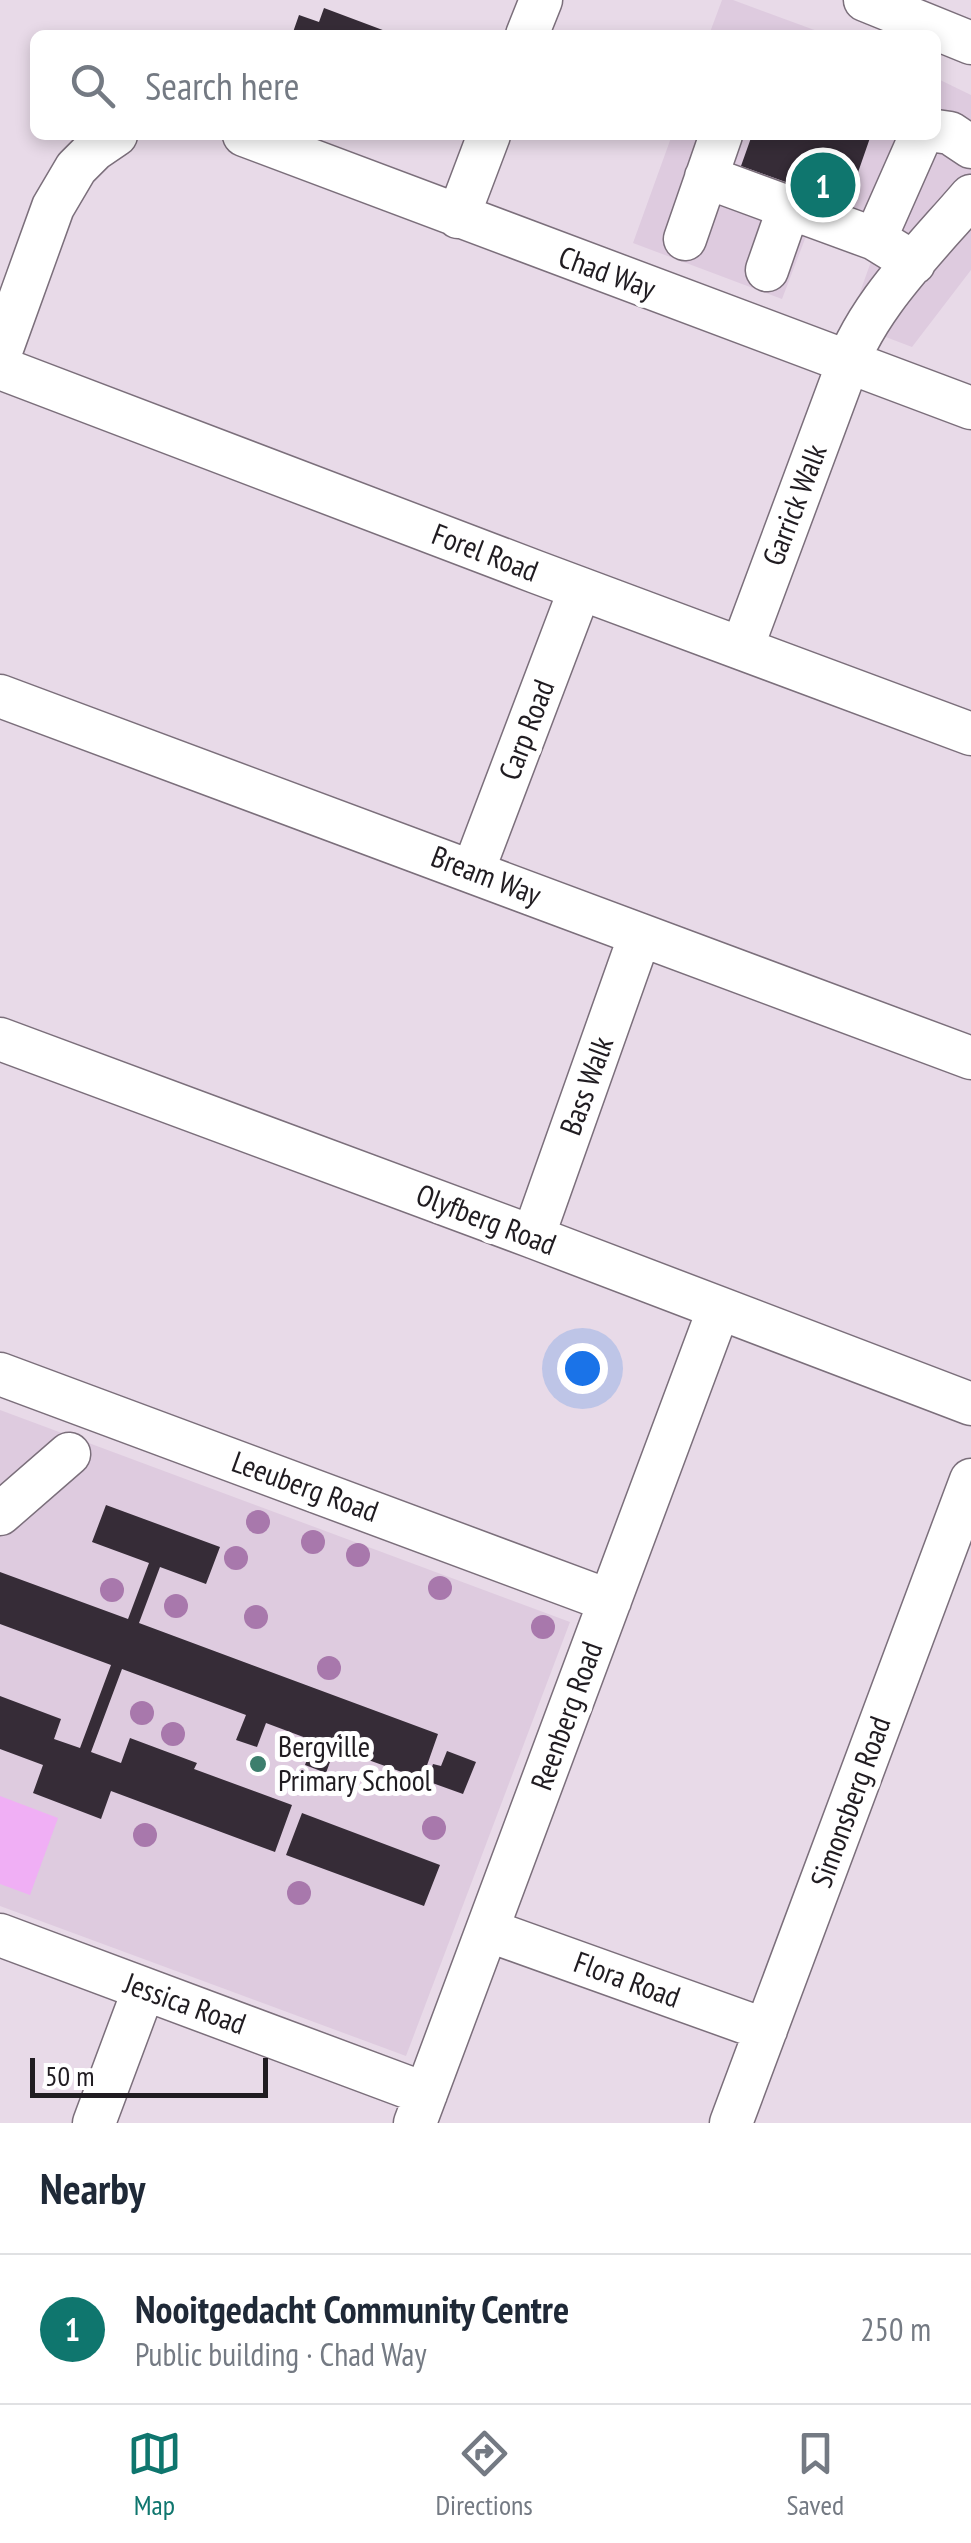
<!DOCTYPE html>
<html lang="en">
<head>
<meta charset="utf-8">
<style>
	:root { --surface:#fff; --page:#f6f6f7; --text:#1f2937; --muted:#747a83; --line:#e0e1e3; --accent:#0f766e }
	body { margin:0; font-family:"PT Sans Narrow",sans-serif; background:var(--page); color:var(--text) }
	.scale { position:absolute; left:30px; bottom:25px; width:238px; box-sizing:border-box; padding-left:10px; border:5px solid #201c21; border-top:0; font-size:28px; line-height:35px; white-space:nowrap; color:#201c21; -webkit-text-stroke:8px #fff; paint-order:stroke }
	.you { position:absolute; left:582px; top:1368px; width:35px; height:35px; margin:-25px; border:8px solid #fff; border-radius:50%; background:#1a73e8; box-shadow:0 0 0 15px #1a73e833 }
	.badge { display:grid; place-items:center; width:65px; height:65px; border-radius:50%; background:var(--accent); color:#fff; font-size:32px; font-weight:700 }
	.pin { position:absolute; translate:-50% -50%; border:5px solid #fff; box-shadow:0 2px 10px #0006 }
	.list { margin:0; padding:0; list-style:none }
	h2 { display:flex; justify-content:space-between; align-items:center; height:130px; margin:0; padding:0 40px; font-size:42px }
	h2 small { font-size:32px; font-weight:400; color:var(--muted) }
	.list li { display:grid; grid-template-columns:65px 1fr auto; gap:30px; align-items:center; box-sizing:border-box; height:150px; padding:0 40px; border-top:2px solid var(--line) }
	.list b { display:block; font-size:38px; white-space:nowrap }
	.list p { margin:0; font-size:32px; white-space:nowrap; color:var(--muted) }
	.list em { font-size:32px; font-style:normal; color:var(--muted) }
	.icon { flex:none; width:55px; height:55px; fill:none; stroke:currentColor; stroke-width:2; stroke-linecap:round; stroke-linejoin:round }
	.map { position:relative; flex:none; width:971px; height:2123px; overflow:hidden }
	.search { position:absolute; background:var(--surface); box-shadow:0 5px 15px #0003; left:30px; right:30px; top:30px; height:110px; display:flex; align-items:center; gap:25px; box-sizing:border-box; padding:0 35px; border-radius:15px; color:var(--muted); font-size:38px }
	.sheet { height:280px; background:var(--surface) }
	nav { display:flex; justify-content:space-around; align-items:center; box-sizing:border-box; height:140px; border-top:2px solid var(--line); background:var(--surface); font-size:28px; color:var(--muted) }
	nav a { display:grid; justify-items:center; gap:5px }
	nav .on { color:var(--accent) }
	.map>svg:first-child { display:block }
</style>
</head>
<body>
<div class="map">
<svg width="971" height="2123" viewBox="0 0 971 2123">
	<rect width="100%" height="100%" fill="#e8dae8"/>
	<path fill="#decbdf" d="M 722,0 L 733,0 L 828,35 L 709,35 Z
		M 936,78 L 971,95 L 971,270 L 912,347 L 849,323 L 873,256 L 808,231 L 782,299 L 633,243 L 672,135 L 936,135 Z
		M 0,1410 L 570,1622 L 406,2056 L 0,1906 Z"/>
	<path fill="#f0aff5" d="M 0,1796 L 58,1818 L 30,1895 L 0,1884 Z"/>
	<path fill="#362c37" d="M 324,8 L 396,35 L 292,35 L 299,15 L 319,22 Z
		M 752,135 L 871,135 L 847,204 L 741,166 Z
		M 106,1505 L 220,1547 L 206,1584 L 160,1567 L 139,1623 L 438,1734 L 425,1771 L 430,1773 L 433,1764 L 441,1766 L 447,1751 L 476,1762 L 463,1794 L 335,1748 L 326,1773 L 305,1765 L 314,1741 L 266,1723 L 257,1747 L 236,1740 L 246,1715 L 122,1669 L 91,1752 L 121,1763 L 130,1738 L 197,1763 L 194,1769 L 292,1805 L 275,1852 L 111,1791 L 101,1819 L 33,1793 L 43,1765 L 0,1749 L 0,1696 L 61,1719 L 54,1739 L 80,1748 L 111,1665 L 0,1624 L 0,1572 L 128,1619 L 149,1563 L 92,1542 Z
		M 302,1813 L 440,1865 L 424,1906 L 286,1855 Z"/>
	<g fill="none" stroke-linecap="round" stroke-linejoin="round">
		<g stroke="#7b6f7b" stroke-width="45">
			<path id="minor" d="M 865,0 L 971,43
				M 527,35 L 541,0
				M 936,131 L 950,133 L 971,147
				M 244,135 L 971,408
				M 706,177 L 875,239 L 914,263
				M 458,217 L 489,135
				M 685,239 L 721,135
				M 875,239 L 921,135
				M 767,270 L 789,207
				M 0,354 L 53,207 L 76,168 L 94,150 L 116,135
				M 0,368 L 536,572 L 971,734
				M 742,648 L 841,382 C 861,311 924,251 971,196
				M 0,696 L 971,1058
				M 473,871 L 580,589
				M 0,1039 L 533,1237 L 971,1404
				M 533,1237 L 640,935
				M 0,1374 L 610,1601
				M 0,1514 L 69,1454
				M 487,1930 L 766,2030
				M 0,1935 L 426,2094
				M 94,2123 L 144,1989
				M 415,2123 L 719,1308
				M 731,2123 L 971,1480"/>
		</g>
		<use href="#minor" stroke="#fff" stroke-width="42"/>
	</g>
	<g fill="#a878ac">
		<circle cx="258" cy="1522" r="12"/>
		<circle cx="313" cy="1542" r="12"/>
		<circle cx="358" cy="1555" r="12"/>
		<circle cx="236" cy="1558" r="12"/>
		<circle cx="440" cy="1588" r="12"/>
		<circle cx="112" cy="1590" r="12"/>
		<circle cx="176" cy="1606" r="12"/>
		<circle cx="256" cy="1617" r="12"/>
		<circle cx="543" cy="1627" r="12"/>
		<circle cx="329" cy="1668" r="12"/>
		<circle cx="142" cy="1713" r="12"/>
		<circle cx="173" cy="1734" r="12"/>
		<circle cx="434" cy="1828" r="12"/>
		<circle cx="145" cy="1835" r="12"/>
		<circle cx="299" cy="1893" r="12"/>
	</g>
	<circle fill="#3d7e6d" stroke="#fff" stroke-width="4" cx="258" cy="1764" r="10"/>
	<g text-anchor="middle" stroke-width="10" stroke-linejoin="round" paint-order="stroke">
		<g font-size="30" fill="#201c21" stroke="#fff">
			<text transform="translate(607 273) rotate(20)" y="10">Chad Way</text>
			<text transform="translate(795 505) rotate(-69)" y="10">Garrick Walk</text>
			<text transform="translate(485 553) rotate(21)" y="10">Forel Road</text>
			<text transform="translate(527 730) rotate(-69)" y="10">Carp Road</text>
			<text transform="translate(486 876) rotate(21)" y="10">Bream Way</text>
			<text transform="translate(587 1086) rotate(-70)" y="10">Bass Walk</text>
			<text transform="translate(486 1220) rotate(21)" y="10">Olyfberg Road</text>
			<text transform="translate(305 1487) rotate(20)" y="10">Leeuberg Road</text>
			<text transform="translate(567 1716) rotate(-70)" y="10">Reenberg Road</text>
			<text transform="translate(851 1802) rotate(-70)" y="10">Simonsberg Road</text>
			<text transform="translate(627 1980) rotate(20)" y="10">Flora Road</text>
			<text transform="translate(185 2004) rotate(20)" y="10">Jessica Road</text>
		</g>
		<g font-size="30" fill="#201c21" stroke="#fff" text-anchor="start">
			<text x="278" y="1757">Bergville<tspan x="278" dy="34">Primary School</tspan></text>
		</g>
	</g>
</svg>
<div class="scale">50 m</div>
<div class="you"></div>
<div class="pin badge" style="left:823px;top:185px">1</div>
<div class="search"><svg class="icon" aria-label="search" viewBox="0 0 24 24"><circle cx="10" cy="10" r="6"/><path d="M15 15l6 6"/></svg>Search here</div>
</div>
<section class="sheet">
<h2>Nearby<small></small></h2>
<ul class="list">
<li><span class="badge">1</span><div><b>Nooitgedacht Community Centre</b><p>Public building · Chad Way</p></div><em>250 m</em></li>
</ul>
</section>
<nav>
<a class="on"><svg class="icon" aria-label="map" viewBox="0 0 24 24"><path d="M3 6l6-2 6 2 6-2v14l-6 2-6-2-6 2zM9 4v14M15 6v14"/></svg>Map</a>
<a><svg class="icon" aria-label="directions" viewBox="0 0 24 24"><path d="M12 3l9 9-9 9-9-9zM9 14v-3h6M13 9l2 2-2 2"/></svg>Directions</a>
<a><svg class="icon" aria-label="saved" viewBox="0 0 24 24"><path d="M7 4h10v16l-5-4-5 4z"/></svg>Saved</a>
</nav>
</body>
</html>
